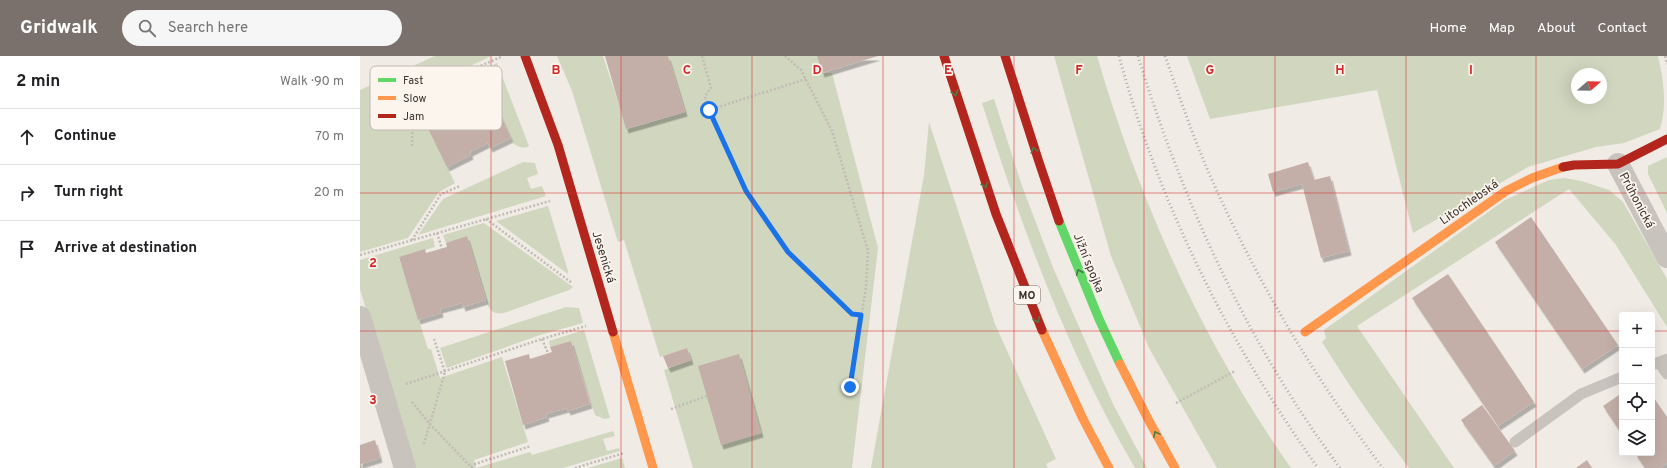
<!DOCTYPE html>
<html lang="en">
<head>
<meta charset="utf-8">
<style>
	:root { --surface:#fff; --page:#f6f6f6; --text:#202124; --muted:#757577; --line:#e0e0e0; --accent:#7a716c }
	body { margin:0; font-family:Overpass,sans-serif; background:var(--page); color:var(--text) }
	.controls { position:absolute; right:12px; bottom:12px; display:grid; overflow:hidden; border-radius:4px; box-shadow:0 4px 16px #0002 }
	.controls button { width:36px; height:36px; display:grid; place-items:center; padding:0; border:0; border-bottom:1px solid var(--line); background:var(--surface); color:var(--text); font:20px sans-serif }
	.compass { position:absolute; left:1211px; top:12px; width:36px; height:36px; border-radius:50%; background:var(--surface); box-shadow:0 4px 16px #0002; rotate:70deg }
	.stop { position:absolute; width:12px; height:12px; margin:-9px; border:3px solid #1a73e8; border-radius:50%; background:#fff }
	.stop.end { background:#1a73e8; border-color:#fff; box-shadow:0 1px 4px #0008 }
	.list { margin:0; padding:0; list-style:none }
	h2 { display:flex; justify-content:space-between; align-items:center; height:52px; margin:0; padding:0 16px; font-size:17px }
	h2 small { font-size:13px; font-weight:400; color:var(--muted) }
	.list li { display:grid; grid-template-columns:26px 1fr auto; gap:12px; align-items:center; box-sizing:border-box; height:56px; padding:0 16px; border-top:1px solid var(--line) }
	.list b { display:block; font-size:15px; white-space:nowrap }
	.list em { font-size:13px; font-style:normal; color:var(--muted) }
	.icon { flex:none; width:22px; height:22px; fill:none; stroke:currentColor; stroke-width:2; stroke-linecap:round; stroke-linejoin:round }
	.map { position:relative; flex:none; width:1307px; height:412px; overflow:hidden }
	header { display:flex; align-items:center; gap:24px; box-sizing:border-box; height:56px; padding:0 20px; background:var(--accent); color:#fff }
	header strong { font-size:19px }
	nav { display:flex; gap:22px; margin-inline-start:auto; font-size:14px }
	.search { width:280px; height:36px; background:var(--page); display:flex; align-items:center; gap:10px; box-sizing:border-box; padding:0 14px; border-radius:22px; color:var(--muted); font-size:15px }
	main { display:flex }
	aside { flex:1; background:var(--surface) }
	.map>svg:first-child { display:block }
</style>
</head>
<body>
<header>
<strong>Gridwalk</strong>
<div class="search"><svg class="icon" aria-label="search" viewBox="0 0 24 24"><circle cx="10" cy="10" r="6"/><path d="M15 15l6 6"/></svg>Search here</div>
<nav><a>Home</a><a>Map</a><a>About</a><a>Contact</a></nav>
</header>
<main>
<aside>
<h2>2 min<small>Walk · 90 m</small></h2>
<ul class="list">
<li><svg class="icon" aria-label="ahead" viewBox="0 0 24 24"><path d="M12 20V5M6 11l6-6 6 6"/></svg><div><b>Continue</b></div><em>70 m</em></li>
<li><svg class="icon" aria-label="right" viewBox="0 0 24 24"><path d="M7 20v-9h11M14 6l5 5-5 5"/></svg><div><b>Turn right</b></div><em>20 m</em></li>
<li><svg class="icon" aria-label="arrive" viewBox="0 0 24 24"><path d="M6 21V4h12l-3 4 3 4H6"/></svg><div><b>Arrive at destination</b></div></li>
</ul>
</aside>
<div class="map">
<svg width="1307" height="412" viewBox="0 0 1307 412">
	<defs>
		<filter id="shadow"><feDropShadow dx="2.5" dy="4.5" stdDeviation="0" flood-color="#0004"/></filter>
	</defs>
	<rect width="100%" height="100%" fill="#f0ebe5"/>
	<path fill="#d1d6bf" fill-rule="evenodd" d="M 75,0 L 131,0 L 88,21 L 94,36 L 58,52 L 95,127 L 79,136 L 48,182 L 0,196 L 0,34 Z
		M 197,0 L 243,0 L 267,73 L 325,56 L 308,0 L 457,0 L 462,17 L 472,17 L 518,192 L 492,412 L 333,412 L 304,314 L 331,304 L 327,292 L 300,301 L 264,184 L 258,186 L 212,35 Z
		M 694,0 L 737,0 C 780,147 843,287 931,412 L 857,412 L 789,292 L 751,200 Z
		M 827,0 L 1298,0 C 1304,26 1307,48 1300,73 L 1264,87 L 1236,91 L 1168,111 L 1053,177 L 1017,34 L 850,63 ZM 1217,18 L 1241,18 L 1241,42 L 1217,42 Z
		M 137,7 L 169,90 C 163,93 159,91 154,88 L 123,21 L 103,31 L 100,24 Z
		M 634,43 L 662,130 L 694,214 L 753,348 L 787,412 L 775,412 C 708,298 662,172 622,47 Z
		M 569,66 L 635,268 L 696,403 L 686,408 L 688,412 L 511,412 L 564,119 Z
		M 1307,101 L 1307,157 L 1288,118 L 1288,110 Z
		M 163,106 L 175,107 L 178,118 L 167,122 L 171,133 L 182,130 L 186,140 L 58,179 L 83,143 Z
		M 1205,122 L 1221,125 L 1249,134 L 1263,146 L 1307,223 L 1307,271 L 1256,189 L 1209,133 L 997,270 L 1094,412 L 1049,412 C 1018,371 989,330 962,286 L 966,282 L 964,274 L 1145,144 L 1189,124 Z
		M 188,150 L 208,215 L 208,218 L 136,165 Z
		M 124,167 L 213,231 L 209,234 L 144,257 C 133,259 129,254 126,244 L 107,181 L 86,187 L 83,179 Z
		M 73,182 L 75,191 L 39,202 L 68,293 L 71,293 L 80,322 L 142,301 L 168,386 L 114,404 L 116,412 L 170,396 L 172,399 L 253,375 L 255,380 L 243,383 L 247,395 L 259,392 L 260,395 L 203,412 L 54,412 L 0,233 L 0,204 Z
		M 206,251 L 219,252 L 223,267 L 180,279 L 87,312 L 80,292 Z
		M 224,274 L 250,362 L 244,363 L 235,359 L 211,285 L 190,291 L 189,285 Z
		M 262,402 L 265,412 L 228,412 Z"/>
	<path fill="#c3afa7" filter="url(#shadow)" d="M 245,0 L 308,0 L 325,56 L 266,73 Z
		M 457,0 L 518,0 L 462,17 Z
		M 123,21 L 151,82 L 130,92 L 128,87 L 110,96 L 111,99 L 87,111 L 58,52 L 83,40 L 85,44 L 101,37 L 105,35 L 103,31 Z
		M 948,106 L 954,124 L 970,120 L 989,195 L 961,202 L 942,128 L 913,136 L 908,118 Z
		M 1171,161 L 1258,289 L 1222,313 L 1135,186 Z
		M 107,180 L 126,244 L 103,251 L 102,247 L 80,253 L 81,257 L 58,264 L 39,201 L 65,193 L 66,197 L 87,191 L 86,187 Z
		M 1088,218 L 1174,346 L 1138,370 L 1052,242 Z
		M 211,285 L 230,348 L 208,355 L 207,352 L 186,358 L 187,361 L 163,369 L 145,305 L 169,298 L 170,303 L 192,296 L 190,291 Z
		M 327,292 L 331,304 L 308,312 L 303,300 Z
		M 379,298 L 401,377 L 361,389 L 338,310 Z
		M 1262,337 L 1262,378 L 1243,350 Z
		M 1292,339 L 1307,361 L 1307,407 L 1300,412 L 1285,412 L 1275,397 L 1292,397 Z
		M 1122,349 L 1155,395 L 1134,410 L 1101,364 Z
		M 15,384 L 20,402 L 1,408 L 2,412 L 0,412 L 0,389 Z
		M 1227,404 L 1232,412 L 1216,412 Z"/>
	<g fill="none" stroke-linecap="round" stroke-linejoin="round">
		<path stroke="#c2bbb6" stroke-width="2.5" stroke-dasharray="2 2" stroke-linecap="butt" d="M 342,0 L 351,32 L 345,40 L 349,54 L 385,135 L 428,196 L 492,258 L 501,259
			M 425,0 L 441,14 L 472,75 L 508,195 L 506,231 L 490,331
			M 1305,0 L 1307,8
			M 93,23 L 101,37
			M 349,54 L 446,23
			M 52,90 L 53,48 C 77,26 112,14 141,1
			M 126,163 L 212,227
			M 77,177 L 82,193
			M 52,184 L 81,138 L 100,130
			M 0,199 L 190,145
			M 182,283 L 188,297
			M 46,328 L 182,283 L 226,270
			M 52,346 L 69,367 L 112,412
			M 816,347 L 875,315
			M 311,353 L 347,340
			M 64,388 L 85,316 L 74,283
			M 111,411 L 115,408 L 171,390
			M 215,412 L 264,397"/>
		<path stroke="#c9c3be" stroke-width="11" d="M 1299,306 L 1307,318
			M 1292,309 L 1307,303
			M 1155,386 L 1221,338 L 1262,321"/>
		<path stroke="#c9c3be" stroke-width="22" d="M 1258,108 L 1307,201
			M 0,261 L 45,412"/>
		<path stroke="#63d668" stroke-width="9" d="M 699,165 L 739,263 L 760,308"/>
		<path stroke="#ff974d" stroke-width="9" d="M 682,274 L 723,363 L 749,412
			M 253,276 L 293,412
			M 945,276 L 1146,135 L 1172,122 L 1203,111
			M 760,308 L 788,363 L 815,412"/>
		<path stroke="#b3261e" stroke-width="9" d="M 165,0 L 198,89 L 253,276
			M 584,0 L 636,158 L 682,274
			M 645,0 L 679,106 L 699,165
			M 1203,111 L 1214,109 L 1258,108 L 1307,83"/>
		<path stroke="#b1aca8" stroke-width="3" stroke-dasharray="1 3" stroke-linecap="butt" d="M 759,0 C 799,148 869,288 958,412
			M 778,0 C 823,147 888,288 980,412
			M 805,0 C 820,42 834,84 852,124 C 898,227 955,323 1023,412"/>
	</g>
	<defs><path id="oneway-chevron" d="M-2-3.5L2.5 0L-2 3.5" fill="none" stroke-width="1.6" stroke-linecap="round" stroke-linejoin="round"/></defs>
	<g stroke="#4d7b46">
		<use href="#oneway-chevron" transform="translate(595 37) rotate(73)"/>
		<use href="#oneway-chevron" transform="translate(674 94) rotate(-108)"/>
		<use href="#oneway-chevron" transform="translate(625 129) rotate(71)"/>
		<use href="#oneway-chevron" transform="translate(719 216) rotate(-113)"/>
		<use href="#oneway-chevron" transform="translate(677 264) rotate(67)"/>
		<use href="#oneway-chevron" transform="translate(796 378) rotate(-118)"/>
	</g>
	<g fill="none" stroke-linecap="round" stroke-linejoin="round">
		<path stroke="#1a73e8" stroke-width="5" d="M 349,54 L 386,135 L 428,196 L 492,258 L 501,259 L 490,331"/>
	</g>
	<path fill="none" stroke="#d62828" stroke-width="1" stroke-opacity="0.55" d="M 131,0 L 131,412M 261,0 L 261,412M 392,0 L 392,412M 523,0 L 523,412M 654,0 L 654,412M 784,0 L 784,412M 915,0 L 915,412M 1046,0 L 1046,412M 1176,0 L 1176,412M 0,137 L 1307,137M 0,275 L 1262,275M 1292,275 L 1307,275"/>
	<g text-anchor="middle" stroke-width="3.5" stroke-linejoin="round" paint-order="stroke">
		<rect fill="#fbf5ee" stroke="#756b66" stroke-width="1" x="654" y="230" width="26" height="18" rx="3"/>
		<g font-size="11" font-weight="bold" fill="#3b302b">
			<text x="667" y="243">MO</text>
		</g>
		<g font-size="12" fill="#3b302b" stroke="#fbf5ee">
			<text transform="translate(1277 144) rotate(62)" y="4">Průhonická</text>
			<text transform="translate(1109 146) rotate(-35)" y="4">Litochlebská</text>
			<text transform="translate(244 201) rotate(73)" y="4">Jesenická</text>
			<text transform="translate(729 207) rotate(68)" y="4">Jižní spojka</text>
		</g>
	</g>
	<rect x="10" y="10" width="132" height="64" rx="6" fill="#fbf5ee" stroke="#c1bab4" stroke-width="1"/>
	<rect x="18" y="22" width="18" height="4" fill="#63d668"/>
	<rect x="18" y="40" width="18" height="4" fill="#ff974d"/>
	<rect x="18" y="58" width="18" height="4" fill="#b3261e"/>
	<g font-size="11" fill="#3b302b">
		<text x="43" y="28">Fast</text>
		<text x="43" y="46">Slow</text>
		<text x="43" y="64">Jam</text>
	</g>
	<g font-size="13" text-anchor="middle" font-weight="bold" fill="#d62828" stroke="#fbf5ee" stroke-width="3.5" stroke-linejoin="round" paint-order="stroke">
		<text x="196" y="18">B</text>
		<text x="327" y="18">C</text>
		<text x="457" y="18">D</text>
		<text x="588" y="18">E</text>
		<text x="719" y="18">F</text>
		<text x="850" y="18">G</text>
		<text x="980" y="18">H</text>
		<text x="1111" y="18">I</text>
		<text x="13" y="211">2</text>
		<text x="13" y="348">3</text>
	</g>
</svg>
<div class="controls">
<button>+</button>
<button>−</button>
<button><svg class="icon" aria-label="locate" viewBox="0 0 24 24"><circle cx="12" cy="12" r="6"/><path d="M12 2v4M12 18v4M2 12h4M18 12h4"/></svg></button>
<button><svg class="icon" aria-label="layers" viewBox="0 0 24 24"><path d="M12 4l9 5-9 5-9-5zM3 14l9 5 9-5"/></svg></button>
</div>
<svg class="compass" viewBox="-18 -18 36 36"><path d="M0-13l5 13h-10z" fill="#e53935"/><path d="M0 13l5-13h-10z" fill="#757577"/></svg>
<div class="stop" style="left:349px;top:54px"></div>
<div class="stop end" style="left:490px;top:331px"></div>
</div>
</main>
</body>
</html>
